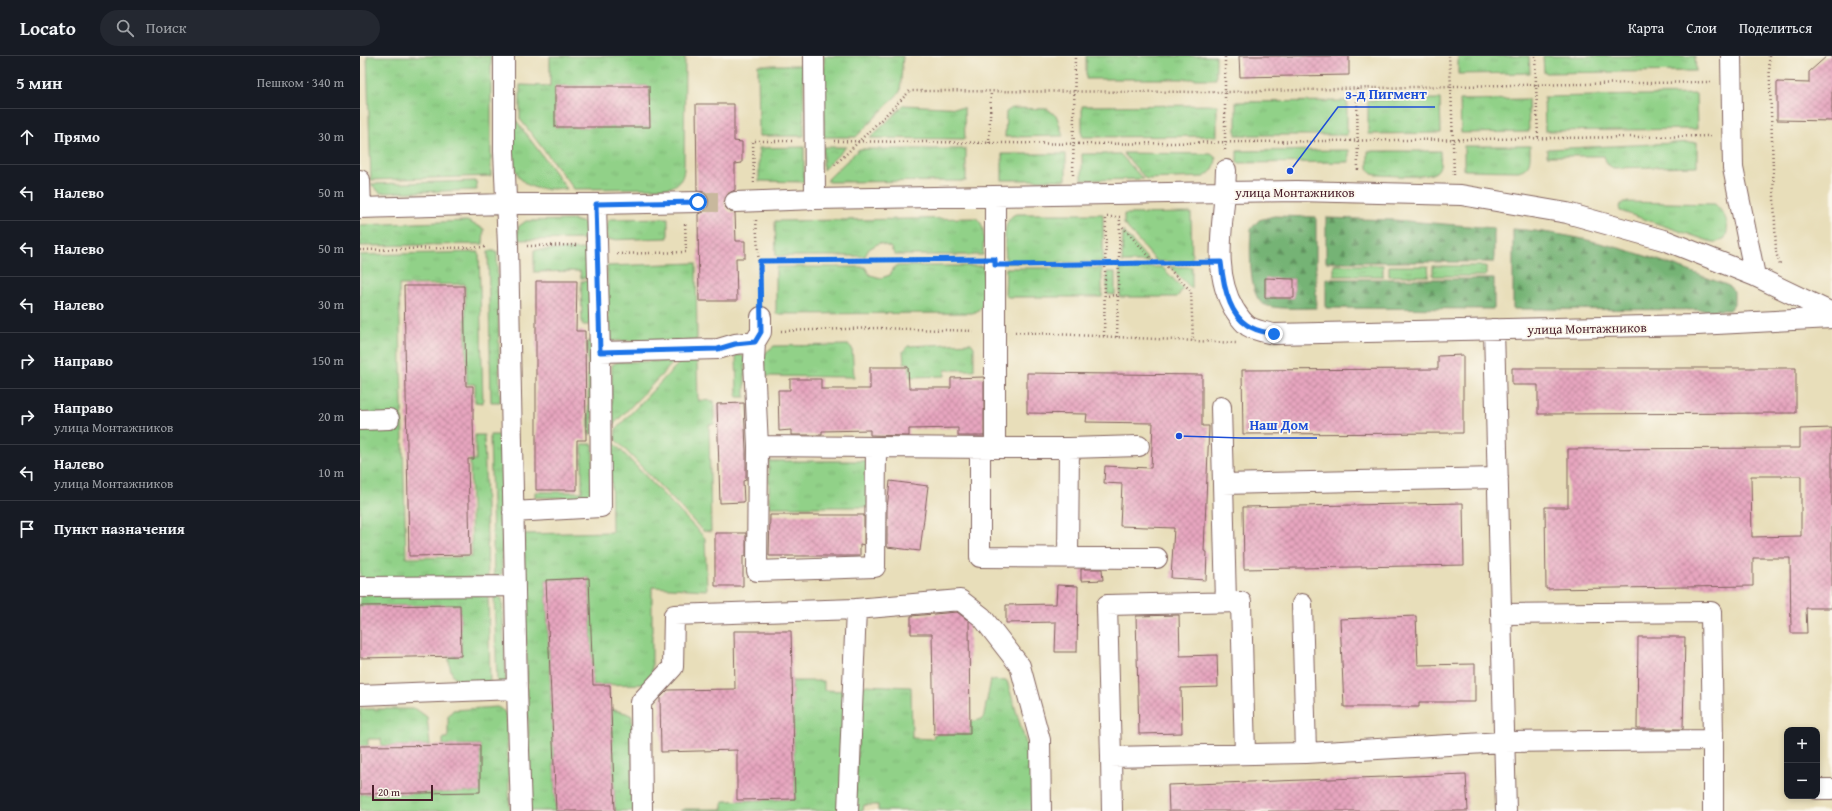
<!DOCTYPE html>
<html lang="ru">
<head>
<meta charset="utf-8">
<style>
	:root { --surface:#171b24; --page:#242831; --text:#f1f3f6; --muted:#9ea1a6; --line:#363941 }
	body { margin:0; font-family:"Gentium Book Plus",serif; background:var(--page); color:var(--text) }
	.controls { position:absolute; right:12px; bottom:12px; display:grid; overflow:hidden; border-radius:8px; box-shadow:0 2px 6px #0003 }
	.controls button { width:36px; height:36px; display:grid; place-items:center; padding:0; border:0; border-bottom:1px solid var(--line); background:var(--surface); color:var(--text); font:20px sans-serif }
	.scale { position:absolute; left:12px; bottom:10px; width:61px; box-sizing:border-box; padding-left:4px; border:2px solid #4a1f2b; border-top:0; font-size:11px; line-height:14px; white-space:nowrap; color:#4a1f2b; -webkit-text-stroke:3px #fbf7ec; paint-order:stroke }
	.stop { position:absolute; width:12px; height:12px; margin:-9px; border:3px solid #1a73e8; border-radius:50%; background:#fff }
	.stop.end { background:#1a73e8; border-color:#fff; box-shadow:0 1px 4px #0008 }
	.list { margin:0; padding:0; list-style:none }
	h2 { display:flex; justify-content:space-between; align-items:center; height:52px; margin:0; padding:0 16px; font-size:17px }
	h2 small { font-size:13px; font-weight:400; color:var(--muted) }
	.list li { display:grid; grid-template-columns:26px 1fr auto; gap:12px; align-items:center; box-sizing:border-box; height:56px; padding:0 16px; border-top:1px solid var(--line) }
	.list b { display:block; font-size:15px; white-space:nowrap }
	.list p { margin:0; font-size:13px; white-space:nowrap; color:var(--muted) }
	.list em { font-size:13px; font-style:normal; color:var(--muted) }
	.icon { flex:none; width:22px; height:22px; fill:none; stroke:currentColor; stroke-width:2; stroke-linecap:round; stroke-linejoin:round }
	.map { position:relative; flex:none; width:1472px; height:755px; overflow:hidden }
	header { display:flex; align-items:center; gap:24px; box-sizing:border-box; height:56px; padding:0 20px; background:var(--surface); border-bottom:1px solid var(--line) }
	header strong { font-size:19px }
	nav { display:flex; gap:22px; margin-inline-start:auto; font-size:14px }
	.search { width:280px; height:36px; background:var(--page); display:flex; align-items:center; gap:10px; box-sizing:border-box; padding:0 14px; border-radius:22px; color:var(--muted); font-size:15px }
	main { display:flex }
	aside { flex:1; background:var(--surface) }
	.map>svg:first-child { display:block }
</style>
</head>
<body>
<header>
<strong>Locato</strong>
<div class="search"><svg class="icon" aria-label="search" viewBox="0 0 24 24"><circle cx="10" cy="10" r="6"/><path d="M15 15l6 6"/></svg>Поиск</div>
<nav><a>Карта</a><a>Слои</a><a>Поделиться</a></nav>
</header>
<main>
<aside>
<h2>5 мин<small>Пешком · 340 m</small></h2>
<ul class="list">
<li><svg class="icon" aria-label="ahead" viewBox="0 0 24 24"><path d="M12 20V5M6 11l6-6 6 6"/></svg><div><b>Прямо</b></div><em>30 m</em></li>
<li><svg class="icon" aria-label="left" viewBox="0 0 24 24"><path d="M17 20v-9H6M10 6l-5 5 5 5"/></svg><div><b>Налево</b></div><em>50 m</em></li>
<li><svg class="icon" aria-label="left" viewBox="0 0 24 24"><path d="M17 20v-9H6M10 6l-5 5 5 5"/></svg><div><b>Налево</b></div><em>50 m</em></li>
<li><svg class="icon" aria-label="left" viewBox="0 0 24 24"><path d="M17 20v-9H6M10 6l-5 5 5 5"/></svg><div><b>Налево</b></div><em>30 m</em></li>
<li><svg class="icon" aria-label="right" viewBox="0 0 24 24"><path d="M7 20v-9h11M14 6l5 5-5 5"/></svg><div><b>Направо</b></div><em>150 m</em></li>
<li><svg class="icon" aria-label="right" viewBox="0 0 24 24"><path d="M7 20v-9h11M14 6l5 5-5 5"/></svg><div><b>Направо</b><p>улица Монтажников</p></div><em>20 m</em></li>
<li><svg class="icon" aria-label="left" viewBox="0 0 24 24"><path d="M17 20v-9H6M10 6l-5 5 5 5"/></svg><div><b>Налево</b><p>улица Монтажников</p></div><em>10 m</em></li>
<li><svg class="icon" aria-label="arrive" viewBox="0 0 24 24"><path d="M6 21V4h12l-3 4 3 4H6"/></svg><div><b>Пункт назначения</b></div></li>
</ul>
</aside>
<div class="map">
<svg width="1472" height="755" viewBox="0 0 1472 755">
	<defs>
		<pattern id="grass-tufts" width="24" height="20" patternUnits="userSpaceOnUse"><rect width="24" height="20" fill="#91d188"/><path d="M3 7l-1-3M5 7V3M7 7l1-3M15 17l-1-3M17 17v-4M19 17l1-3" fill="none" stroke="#7fb376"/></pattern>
		<pattern id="forest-firs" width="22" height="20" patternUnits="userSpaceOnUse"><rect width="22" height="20" fill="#74b374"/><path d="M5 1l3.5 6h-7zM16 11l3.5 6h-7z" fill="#61915f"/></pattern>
		<pattern id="building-cross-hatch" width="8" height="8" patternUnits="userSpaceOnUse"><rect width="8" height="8" fill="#e7a6bf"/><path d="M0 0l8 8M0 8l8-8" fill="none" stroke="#bd879b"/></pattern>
	</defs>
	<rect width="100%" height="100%" fill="#fbf7ec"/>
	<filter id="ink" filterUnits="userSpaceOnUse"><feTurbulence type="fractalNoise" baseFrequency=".025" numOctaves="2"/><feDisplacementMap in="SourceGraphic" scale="8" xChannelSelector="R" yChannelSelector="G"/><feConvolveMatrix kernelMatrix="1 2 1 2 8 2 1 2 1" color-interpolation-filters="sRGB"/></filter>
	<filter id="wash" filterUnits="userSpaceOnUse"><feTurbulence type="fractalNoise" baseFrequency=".012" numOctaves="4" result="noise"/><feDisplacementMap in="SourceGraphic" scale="16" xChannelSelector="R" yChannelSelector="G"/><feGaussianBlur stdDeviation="0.9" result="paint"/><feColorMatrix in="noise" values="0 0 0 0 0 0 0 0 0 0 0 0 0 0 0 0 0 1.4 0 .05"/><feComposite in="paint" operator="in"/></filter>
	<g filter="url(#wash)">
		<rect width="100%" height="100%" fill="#e8deba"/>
		<path fill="url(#grass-tufts)" stroke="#6e785a" fill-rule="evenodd" d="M 7,0 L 131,0 L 131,120 L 11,124 Z
			M 190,0 L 325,0 L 324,113 C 323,124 319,128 309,132 L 214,133 L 160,63 L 160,29 L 190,30 ZM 195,30 L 289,30 L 289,71 L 195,71 Z
			M 464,0 L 543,0 L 540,36 L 496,81 L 464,81 Z
			M 726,0 L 856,0 L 856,23 L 726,23 Z
			M 1098,0 L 1169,0 L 1170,17 L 1098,18 Z
			M 1183,0 L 1335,0 L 1336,15 L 1184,17 Z
			M 398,9 L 443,9 L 444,80 L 399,80 Z
			M 1336,38 L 1337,73 L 1185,75 L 1184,41 Z
			M 1080,43 L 1081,77 L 1008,78 L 1008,44 Z
			M 1168,43 L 1169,76 L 1101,77 L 1100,44 Z
			M 987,45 L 987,79 L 876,79 L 876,46 Z
			M 544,49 L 604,52 L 605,83 L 510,82 Z
			M 857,49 L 857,80 L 722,81 L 722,50 Z
			M 652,52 L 688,53 L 697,61 L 703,80 L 645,81 L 646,56 Z
			M 153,63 L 155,63 L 207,133 C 198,132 186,134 176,132 C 146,125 153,86 153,63 Z
			M 1337,86 L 1337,110 L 1253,112 L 1247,108 L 1244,100 L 1187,100 L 1187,93 Z
			M 1104,90 L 1170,90 C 1170,102 1172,112 1158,115 L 1104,114 Z
			M 444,91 L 444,126 L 399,125 L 399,92 Z
			M 463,91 L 486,91 L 463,114 Z
			M 499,93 L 606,93 L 606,125 L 468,126 L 468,123 Z
			M 989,94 L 989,106 L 877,107 L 877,95 Z
			M 1008,95 L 1080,95 C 1080,101 1082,108 1078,114 C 1071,124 1030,119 1017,119 L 1012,118 L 1008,112 Z
			M 763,97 L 851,98 L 856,102 C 856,111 851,117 844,121 L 786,123 Z
			M 642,98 L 706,98 L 706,124 L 642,124 Z
			M 722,98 L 760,98 L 783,123 L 722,124 Z
			M 116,125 L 117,134 L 20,137 L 11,128 Z
			M 1264,146 L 1355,148 C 1365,158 1371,168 1365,182 L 1357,186 L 1352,186 L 1260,155 L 1259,150 Z
			M 831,157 L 832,205 L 797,206 L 764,168 L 764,158 Z
			M 656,158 L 743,158 L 743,206 L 646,207 C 646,192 640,164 656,158 Z
			M 308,162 L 308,182 L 247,184 L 247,167 L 250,163 Z
			M 616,162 C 627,169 623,187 623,199 L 535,199 L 530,191 L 519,187 L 509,193 L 505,200 L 416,200 L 415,165 Z
			M 213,164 L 225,167 L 229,183 L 156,184 L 158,171 L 166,165 Z
			M 107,165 L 124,173 L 123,188 L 0,190 L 0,169 Z
			M 763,175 L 790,206 L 762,206 Z
			M 229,193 L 230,222 L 221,222 L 220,215 L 174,216 L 174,194 Z
			M 128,195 L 137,195 L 140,346 L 131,346 Z
			M 119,196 L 123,347 L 115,346 L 115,328 L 107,328 L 105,228 L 39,229 L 46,502 L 112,501 L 110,404 L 116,404 L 115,379 L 124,379 L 128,521 L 0,523 L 0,199 Z
			M 336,207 L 337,284 L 251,285 L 249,281 L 247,210 Z
			M 974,209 L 1023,209 L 1023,220 L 974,220 Z
			M 535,210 L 623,210 C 623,224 630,252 613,257 L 416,258 L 416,211 L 505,211 L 510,219 L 521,222 L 530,219 Z
			M 1029,210 L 1068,210 L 1069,220 L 1029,220 Z
			M 1073,210 L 1126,210 L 1126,220 L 1073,220 Z
			M 802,211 L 823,233 L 817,241 L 760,241 L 760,212 Z
			M 810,211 L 832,211 L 832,233 Z
			M 646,212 L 742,212 L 742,241 L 648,241 L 645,238 Z
			M 747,216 L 755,216 L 755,239 L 747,238 Z
			M 221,225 L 230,225 L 230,269 L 222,269 Z
			M 227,285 L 231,285 L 233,378 L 229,378 Z
			M 611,287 L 614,291 L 614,314 L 585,314 L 585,320 L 550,321 L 549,307 L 544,307 L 543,295 L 548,290 Z
			M 489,289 L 492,292 L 494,321 L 403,320 L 405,297 L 414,290 Z
			M 376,299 L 381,299 L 385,302 L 385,341 L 377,341 Z
			M 315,305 L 251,371 L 252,309 L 257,306 Z
			M 321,305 L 337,305 L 338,344 L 354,345 L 354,368 L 349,369 L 351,476 L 343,475 L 255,383 L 256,373 Z
			M 130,379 L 141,379 L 142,518 L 138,520 L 134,520 Z
			M 251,384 L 345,482 L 347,534 L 292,531 L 292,628 L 233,629 L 229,522 L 186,524 L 196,755 L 170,755 L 164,478 L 252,476 Z
			M 222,388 L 233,388 L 233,433 L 228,440 L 221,442 L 175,441 L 175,436 L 222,436 Z
			M 409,405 L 508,405 L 508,451 L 409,451 Z
			M 128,538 L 130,628 C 107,629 89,630 89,601 L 101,600 L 100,549 L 0,550 L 0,539 Z
			M 134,538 L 142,543 L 146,626 L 137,628 Z
			M 631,624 L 647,625 L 667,691 L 673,694 L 678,755 L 518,755 L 518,749 L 504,749 L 503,755 L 494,755 L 501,633 L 506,629 L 551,631 L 552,682 L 573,683 L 574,678 L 610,678 L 610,666 L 623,663 Z
			M 432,625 L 464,625 L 464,634 L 486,635 L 483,755 L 320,755 L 324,753 L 363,753 L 363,745 L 435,743 Z
			M 137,651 L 143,654 L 146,659 L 150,755 L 0,755 L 0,738 L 120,736 L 120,689 L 83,689 L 83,682 L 88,682 L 88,660 L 93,654 Z
			M 0,653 L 56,653 L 67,661 L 70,689 L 22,690 L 21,683 L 8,683 L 8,690 L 0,690 Z
			M 251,653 L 266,657 L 272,660 L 274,755 L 255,755 Z"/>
		<path fill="url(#forest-firs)" stroke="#5f6950" fill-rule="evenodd" d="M 914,160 L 956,161 L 956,252 C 943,252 913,254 903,248 C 888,239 890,189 891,173 L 899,164 ZM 905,223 L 934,223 L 934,242 L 905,242 Z
			M 966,162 L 1034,164 L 1134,172 L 1134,206 L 966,206 Z
			M 1153,173 C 1230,178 1298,203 1369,230 L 1374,235 L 1374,248 L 1369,254 L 1153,253 Z
			M 966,223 L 1134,223 L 1134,253 L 966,252 Z"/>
		<g id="blocks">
			<path fill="url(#building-cross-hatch)" fill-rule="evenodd" d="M 879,0 L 989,0 L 989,19 L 880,21 Z
				M 1467,0 L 1472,0 L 1472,65 L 1417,64 L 1417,26 L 1449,27 L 1449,16 Z
				M 195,30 L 289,30 L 290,71 L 195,71 Z
				M 336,48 L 374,48 L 374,85 L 382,86 L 382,107 L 375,108 L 375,134 L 369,137 L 364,146 L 366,152 L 370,156 L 375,157 L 376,185 L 385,185 L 385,202 L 376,202 L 377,245 L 339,245 L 338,158 L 344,156 L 348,152 L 349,145 L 344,136 L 337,135 Z
				M 905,222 L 934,223 L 934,242 L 905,242 Z
				M 176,225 L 217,225 L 216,275 L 225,275 L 226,384 L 217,384 L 217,434 L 176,434 Z
				M 44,230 L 104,230 L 106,330 L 113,330 L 113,362 L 114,403 L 108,403 L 110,499 L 49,500 Z
				M 1103,299 L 1103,377 L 883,378 L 882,314 L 1078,313 L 1078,300 Z
				M 510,311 L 548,311 L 549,332 L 591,332 L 591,322 L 624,321 L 624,380 L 598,380 L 598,372 L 549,373 L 549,380 L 510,379 L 510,374 L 462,375 L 462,379 L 431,379 L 431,374 L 419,375 L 418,334 L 430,334 L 430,323 L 461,323 L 461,333 L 510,333 Z
				M 1152,312 L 1436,312 L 1436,357 L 1178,358 L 1178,329 L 1152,329 Z
				M 667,317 L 842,319 L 842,370 L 849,370 L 844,495 L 847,496 L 846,524 L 811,522 L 814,472 L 760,470 L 762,428 L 744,427 L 745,410 L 791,412 L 793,367 L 726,366 L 727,358 L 667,357 Z
				M 384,347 L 386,395 L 386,424 L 383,425 L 384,446 L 360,447 L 357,348 Z
				M 1472,372 L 1472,552 L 1446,552 L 1447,577 L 1431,577 L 1430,502 L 1393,502 L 1393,530 L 1186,533 L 1185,451 L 1208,451 L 1208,393 L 1440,392 L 1440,373 ZM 1391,420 L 1441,420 L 1441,480 L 1392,481 Z
				M 530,425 L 568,430 L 560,495 L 527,491 L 527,453 Z
				M 1103,447 L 1104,509 L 884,513 L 883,451 Z
				M 410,459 L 504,459 L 504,489 L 500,488 L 500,500 L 409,500 Z
				M 355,477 L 386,477 L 386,500 L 383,500 L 383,530 L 355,530 Z
				M 721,513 L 742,513 L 743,524 L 721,525 Z
				M 229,522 L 233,629 L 250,629 L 255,755 L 196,755 L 186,524 Z
				M 697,529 L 718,530 L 717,596 L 695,596 L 696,566 L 646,567 L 646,549 L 696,548 Z
				M 100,549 L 101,600 L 0,602 L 0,550 Z
				M 597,556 L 609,565 L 610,678 L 574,678 L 572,578 L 551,578 L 551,560 Z
				M 819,559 L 820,600 L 857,599 L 858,631 L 821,632 L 822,677 L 779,678 L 776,560 Z
				M 1056,560 L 1058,609 L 1115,608 L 1115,646 L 1059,646 L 1059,651 L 984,651 L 980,563 Z
				M 374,575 L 431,575 L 435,743 L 377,744 L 377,694 L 301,696 L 300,642 L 308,634 L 375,633 Z
				M 1278,581 L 1325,581 L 1323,673 L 1277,673 Z
				M 120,689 L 120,736 L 0,738 L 0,690 Z
				M 1106,718 L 1108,755 L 809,755 L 808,729 Z"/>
		</g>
	</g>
	<g filter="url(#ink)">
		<use href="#blocks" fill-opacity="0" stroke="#81625d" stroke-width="1"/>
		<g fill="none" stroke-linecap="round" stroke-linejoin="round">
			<path stroke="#c8b89d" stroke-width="20" stroke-dasharray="20 10" stroke-linecap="butt" d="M 338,146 L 375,146"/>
			<g stroke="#81625d" stroke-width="22">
				<path id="minor" d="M 454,0 L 455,143
					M 1371,0 L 1373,112 L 1395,220
					M 0,124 L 1,152
					M 635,141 L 635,392 L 709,392 L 708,502
					M 375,146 L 455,143 L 865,136 L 866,114
					M 236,148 L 338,146
					M 0,152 L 145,148 L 236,148 L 240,296 L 241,451 L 153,456
					M 1472,257 L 1395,220 L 1307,185 L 1207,157 L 1101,139 L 936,135 L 865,136 C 862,174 853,218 874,253 C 878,259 882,266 888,270 C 896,275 905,276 914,278 L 1337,269 L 1472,262
					M 401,261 L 401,276 L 395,286 L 394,305 L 398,390 L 397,515 L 515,511 L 516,391 L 635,392
					M 1134,273 L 1146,755
					M 240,296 L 358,293 L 375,288 L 395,286
					M 861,351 L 863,428
					M 0,364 L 29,363
					M 398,390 L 516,391
					M 620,392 L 620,501 L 797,502
					M 709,392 L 779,390
					M 0,531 L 154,530
					M 866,546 L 863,428 L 1138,422
					M 942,548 L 946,697
					M 496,553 L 600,544 L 622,561 L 660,610 L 680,684 L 681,755
					M 1141,558 L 1351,556 L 1353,684
					M 157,633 L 161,755
					M 0,639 L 157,633 L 148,190 L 144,95 L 144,0
					M 751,701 L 747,549 L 881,546 L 885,698
					M 1457,733 L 1472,733
					M 282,755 L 281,646 L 313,611 L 314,559 L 496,553 L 488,755
					M 752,755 L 751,701 L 946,697 L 1143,686 L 1353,684 L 1353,755"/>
			</g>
			<path stroke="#81625d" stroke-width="2.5" stroke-dasharray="1 3" stroke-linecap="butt" d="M 1175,0 L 1178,82
				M 1409,0 L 1416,197 L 1420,209
				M 997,33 L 998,116
				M 474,85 L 729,88 L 1353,80
				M 629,87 L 631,35
				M 865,94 L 865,0
				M 475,109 L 550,35 L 866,36 L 1091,30 L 1089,0
				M 713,119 L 715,0
				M 1094,119 L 1091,30 L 1351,26
				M 394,127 L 393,85 L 435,85
				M 396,164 L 401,241
				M 760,168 L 795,207
				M 167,190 L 218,189
				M 0,194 L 128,191
				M 257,198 L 326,196 L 325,165
				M 400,205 L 616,203
				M 804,208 L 831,235 L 833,285
				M 656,209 L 841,207
				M 421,275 L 517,272 L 616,275
				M 655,276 L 876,287
				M 744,280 L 746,161 L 760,161 L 758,239 L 745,240
				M 757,281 L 758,239"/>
			<use href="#minor" stroke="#fff" stroke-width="20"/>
		</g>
	</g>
	<g fill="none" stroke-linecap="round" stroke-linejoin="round" filter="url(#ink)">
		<path stroke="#1a73e8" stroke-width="5" d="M 338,146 L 236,148 L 240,296 L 358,293 L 375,288 L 395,286 L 401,276 L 400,205 L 635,203 L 635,209 L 648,209 L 861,206 C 863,227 868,257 887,269 C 895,275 905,276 914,278"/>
	</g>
	<g text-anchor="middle" stroke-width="3.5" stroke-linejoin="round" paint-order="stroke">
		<g font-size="13" fill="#4a1f2b" stroke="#fbf7ec">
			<text x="935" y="141">улица Монтажников</text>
			<text transform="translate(1227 272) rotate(-1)" y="5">улица Монтажников</text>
		</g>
	</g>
	<path fill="none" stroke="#1d4ed8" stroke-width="1.5" d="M930 115L978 51H1075M819 380L882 382H957"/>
	<g fill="#1d4ed8" stroke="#fbf7ec" stroke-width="1.5">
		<circle cx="930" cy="115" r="4"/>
		<circle cx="819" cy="380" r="4"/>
	</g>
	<g font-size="14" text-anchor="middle" font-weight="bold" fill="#1d4ed8" stroke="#fbf7ec" stroke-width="3.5" stroke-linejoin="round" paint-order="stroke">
		<text x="1026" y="43">з-д Пигмент</text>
		<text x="919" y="374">Наш Дом</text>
	</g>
</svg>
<div class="controls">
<button>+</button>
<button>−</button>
</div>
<div class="scale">20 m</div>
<div class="stop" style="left:338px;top:146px"></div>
<div class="stop end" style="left:914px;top:278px"></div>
</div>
</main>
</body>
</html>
